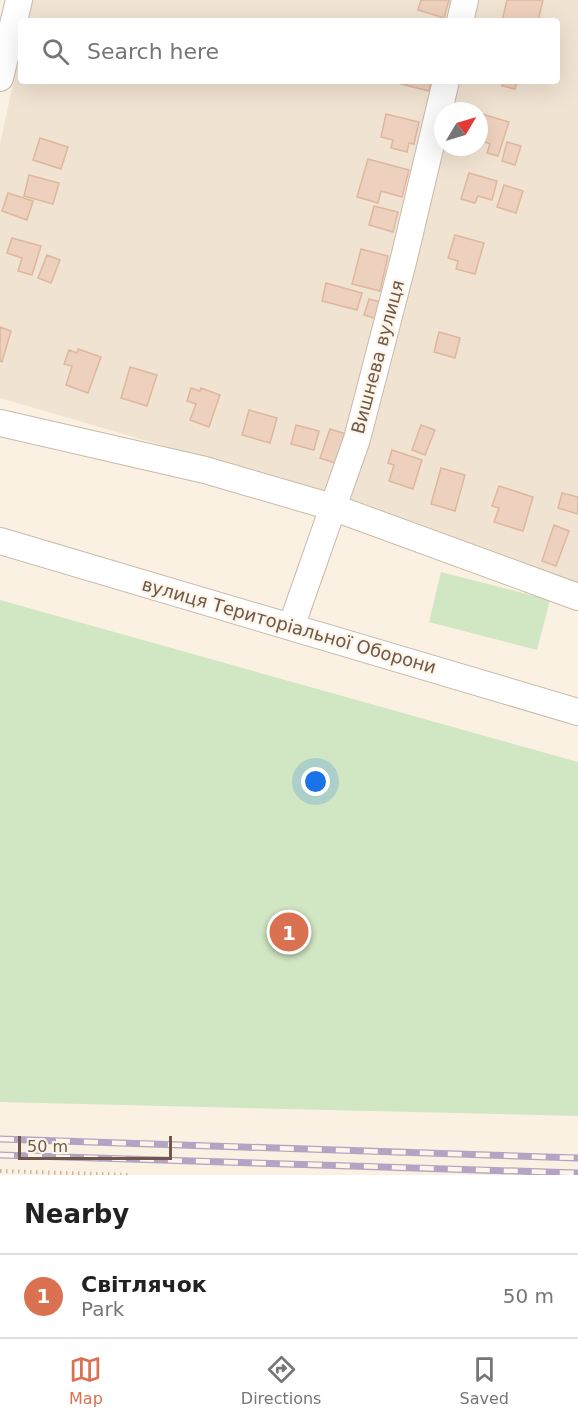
<!DOCTYPE html>
<html lang="en">
<head>
<meta charset="utf-8">
<style>
	:root { --surface:#fff; --page:#f2f2f2; --text:#222; --muted:#767676; --line:#e0e0e0; --accent:#da7151 }
	body { margin:0; font-family:"DejaVu Sans",sans-serif; background:var(--page); color:var(--text) }
	.compass { position:absolute; left:434px; top:102px; width:54px; height:54px; border-radius:50%; background:var(--surface); box-shadow:0 6px 24px #0002; rotate:52deg }
	.scale { position:absolute; left:18px; bottom:15px; width:154px; box-sizing:border-box; padding-left:6px; border:3px solid #6f584b; border-top:0; font-size:16px; line-height:21px; white-space:nowrap; color:#6f584b; -webkit-text-stroke:4px #fdf5e8; paint-order:stroke }
	.you { position:absolute; left:316px; top:782px; width:21px; height:21px; margin:-15px; border:4px solid #fff; border-radius:50%; background:#1a73e8; box-shadow:0 0 0 9px #1a73e833 }
	.badge { display:grid; place-items:center; width:39px; height:39px; border-radius:50%; background:var(--accent); color:#fff; font-size:20px; font-weight:700 }
	.pin { position:absolute; translate:-50% -50%; border:3px solid #fff; box-shadow:0 2px 6px #0006 }
	.list { margin:0; padding:0; list-style:none }
	h2 { display:flex; justify-content:space-between; align-items:center; height:78px; margin:0; padding:0 24px; font-size:26px }
	h2 small { font-size:20px; font-weight:400; color:var(--muted) }
	.list li { display:grid; grid-template-columns:39px 1fr auto; gap:18px; align-items:center; box-sizing:border-box; height:84px; padding:0 24px; border-top:2px solid var(--line) }
	.list b { display:block; font-size:22px; white-space:nowrap }
	.list p { margin:0; font-size:20px; white-space:nowrap; color:var(--muted) }
	.list em { font-size:20px; font-style:normal; color:var(--muted) }
	.icon { flex:none; width:33px; height:33px; fill:none; stroke:currentColor; stroke-width:2; stroke-linecap:round; stroke-linejoin:round }
	.map { position:relative; flex:none; width:578px; height:1175px; overflow:hidden }
	.search { position:absolute; background:var(--surface); box-shadow:0 6px 24px #0002; left:18px; right:18px; top:18px; height:66px; display:flex; align-items:center; gap:15px; box-sizing:border-box; padding:0 21px; border-radius:6px; color:var(--muted); font-size:22px }
	.sheet { height:162px; background:var(--surface) }
	nav { display:flex; justify-content:space-around; align-items:center; box-sizing:border-box; height:84px; border-top:2px solid var(--line); background:var(--surface); font-size:16px; color:var(--muted) }
	nav a { display:grid; justify-items:center; gap:3px }
	nav .on { color:var(--accent) }
	.map>svg:first-child { display:block }
</style>
</head>
<body>
<div class="map">
<svg width="578" height="1175" viewBox="0 0 578 1175">
	<rect width="100%" height="100%" fill="#faf1e3"/>
	<path fill="#f1e3d2" fill-rule="evenodd" d="M 31,0 L 578,0 L 578,592 L 545,582 L 356,502 L 0,398 L 0,144 L 21,47 L 21,81 L 557,81 L 557,21 L 27,21 ZM 443,111 L 479,111 L 479,147 L 443,147 Z"/>
	<path fill="#d1e6c3" d="M 441,572 L 550,600 L 537,650 L 429,622 Z
		M 0,600 L 578,762 L 578,1116 L 0,1102 Z"/>
	<path fill="#edd0bd" stroke="#deb79e" stroke-width="1.5" d="M 421,0 L 449,0 L 444,18 L 418,10 Z
		M 507,0 L 543,0 L 538,21 L 502,21 Z
		M 402,81 L 431,81 L 429,91 L 401,84 Z
		M 503,81 L 517,81 L 515,89 L 502,86 Z
		M 386,114 L 419,122 L 414,144 L 409,143 L 407,152 L 391,148 L 393,140 L 381,137 Z
		M 482,114 L 509,122 L 498,156 L 487,153 L 490,144 L 479,140 L 479,123 Z
		M 40,138 L 68,147 L 61,169 L 33,160 Z
		M 507,142 L 521,146 L 515,165 L 502,161 Z
		M 368,159 L 409,170 L 402,197 L 381,191 L 378,203 L 357,197 Z
		M 469,173 L 497,181 L 492,200 L 478,196 L 475,203 L 461,199 Z
		M 29,175 L 59,183 L 53,204 L 24,196 Z
		M 504,185 L 523,191 L 516,213 L 497,207 Z
		M 8,193 L 33,201 L 27,220 L 2,211 Z
		M 374,206 L 398,212 L 393,232 L 369,225 Z
		M 455,235 L 484,243 L 475,274 L 456,269 L 458,261 L 448,258 Z
		M 12,238 L 41,246 L 32,275 L 18,271 L 22,258 L 7,253 Z
		M 361,249 L 388,256 L 380,291 L 352,284 Z
		M 47,255 L 60,260 L 51,283 L 38,278 Z
		M 326,283 L 362,293 L 357,310 L 322,301 Z
		M 369,299 L 388,304 L 384,321 L 364,315 Z
		M 0,327 L 11,331 L 2,362 L 0,361 Z
		M 439,332 L 460,338 L 455,358 L 434,352 Z
		M 78,349 L 101,357 L 88,393 L 66,385 L 72,366 L 64,364 L 69,350 L 77,353 Z
		M 130,367 L 157,375 L 147,406 L 121,398 Z
		M 191,388 L 200,391 L 201,388 L 220,395 L 209,427 L 190,420 L 196,404 L 187,401 Z
		M 249,410 L 277,418 L 270,443 L 242,435 Z
		M 296,425 L 319,431 L 314,450 L 291,444 Z
		M 421,425 L 435,430 L 425,455 L 412,450 Z
		M 330,429 L 356,437 L 346,467 L 320,458 Z
		M 392,450 L 422,460 L 413,489 L 389,481 L 394,465 L 388,463 Z
		M 441,468 L 465,475 L 455,511 L 431,504 Z
		M 499,486 L 533,497 L 523,531 L 494,522 L 499,508 L 492,506 Z
		M 562,493 L 578,497 L 578,514 L 558,508 Z
		M 554,525 L 569,531 L 556,566 L 542,561 Z"/>
	<g fill="none" stroke-linecap="round" stroke-linejoin="round">
		<g stroke="#c9b9aa" stroke-width="28">
			<path id="minor" d="M 460,21 L 465,0
				M 0,78 L 19,0
				M 0,423 L 205,470 L 332,507 L 578,597
				M 0,541 L 578,712
				M 291,627 L 357,439 L 404,258 L 446,81"/>
		</g>
		<path stroke="#d1b4a0" stroke-width="4" stroke-dasharray="1.5 4.5" stroke-linecap="butt" d="M 0,1171 L 131,1175"/>
		<use href="#minor" stroke="#fff" stroke-width="26"/>
		<g stroke="#b4a3c2" stroke-width="7">
			<path id="rail" d="M 0,1139 L 578,1158
				M 0,1155 L 578,1173"/>
		</g>
		<use href="#rail" stroke="#fdf5e8" stroke-width="4.5" stroke-dasharray="14" stroke-linecap="butt"/>
	</g>
	<g text-anchor="middle" stroke-width="4.5" stroke-linejoin="round" paint-order="stroke">
		<g font-size="18" fill="#6f584b" stroke="#fdf5e8">
			<text transform="translate(378 357) rotate(-75)" y="6">Вишнева вулиця</text>
			<text transform="translate(289 626) rotate(16)" y="6">вулиця Територіальної Оборони</text>
		</g>
	</g>
</svg>
<svg class="compass" viewBox="-18 -18 36 36"><path d="M0-13l5 13h-10z" fill="#e53935"/><path d="M0 13l5-13h-10z" fill="#767676"/></svg>
<div class="scale">50 m</div>
<div class="you"></div>
<div class="pin badge" style="left:289px;top:932px">1</div>
<div class="search"><svg class="icon" aria-label="search" viewBox="0 0 24 24"><circle cx="10" cy="10" r="6"/><path d="M15 15l6 6"/></svg>Search here</div>
</div>
<section class="sheet">
<h2>Nearby<small></small></h2>
<ul class="list">
<li><span class="badge">1</span><div><b>Світлячок</b><p>Park</p></div><em>50 m</em></li>
</ul>
</section>
<nav>
<a class="on"><svg class="icon" aria-label="map" viewBox="0 0 24 24"><path d="M3 6l6-2 6 2 6-2v14l-6 2-6-2-6 2zM9 4v14M15 6v14"/></svg>Map</a>
<a><svg class="icon" aria-label="directions" viewBox="0 0 24 24"><path d="M12 3l9 9-9 9-9-9zM9 14v-3h6M13 9l2 2-2 2"/></svg>Directions</a>
<a><svg class="icon" aria-label="saved" viewBox="0 0 24 24"><path d="M7 4h10v16l-5-4-5 4z"/></svg>Saved</a>
</nav>
</body>
</html>
